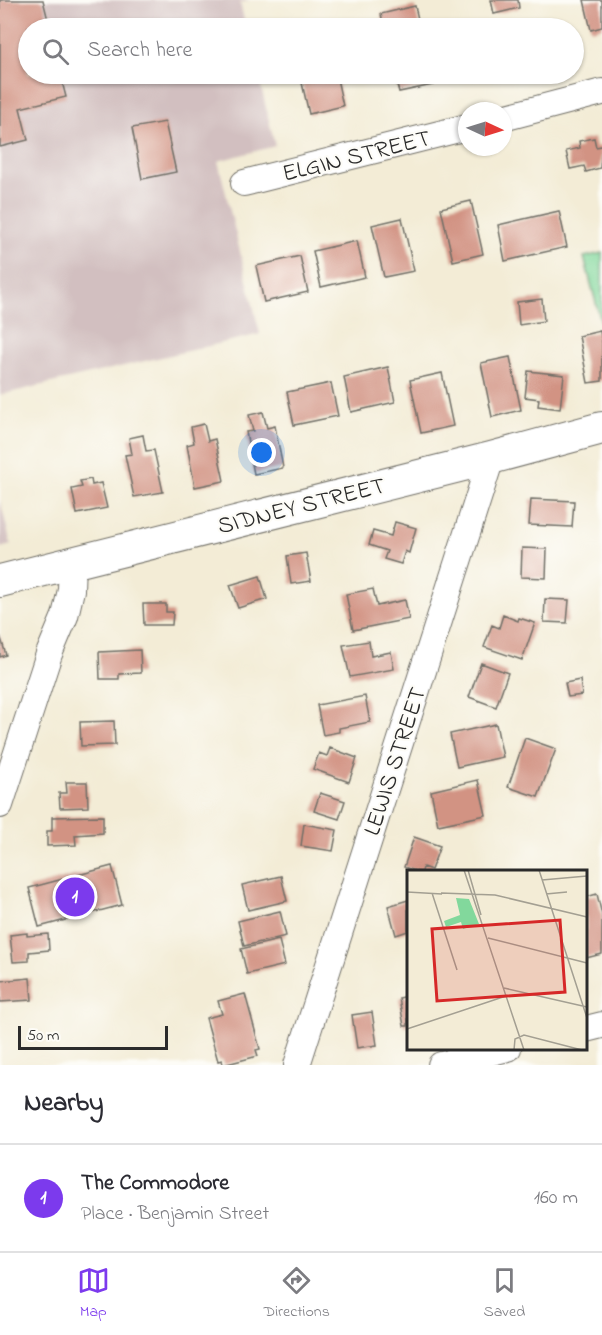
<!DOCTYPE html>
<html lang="en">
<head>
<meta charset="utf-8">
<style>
	:root { --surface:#fff; --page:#f7f7f7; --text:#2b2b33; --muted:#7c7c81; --line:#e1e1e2; --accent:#7c3aed }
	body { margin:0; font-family:"Indie Flower",sans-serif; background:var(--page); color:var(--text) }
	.compass { position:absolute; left:458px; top:102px; width:54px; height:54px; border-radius:50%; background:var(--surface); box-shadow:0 2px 4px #0004; rotate:94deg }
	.scale { position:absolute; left:18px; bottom:15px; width:150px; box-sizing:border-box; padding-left:6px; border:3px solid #2b2b2b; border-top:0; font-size:16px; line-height:21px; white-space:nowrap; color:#2b2b2b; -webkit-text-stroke:4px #fdfcf7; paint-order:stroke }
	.you { position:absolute; left:262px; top:453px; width:21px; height:21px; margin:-15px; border:4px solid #fff; border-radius:50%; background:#1a73e8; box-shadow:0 0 0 9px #1a73e833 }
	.badge { display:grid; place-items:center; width:39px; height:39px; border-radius:50%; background:var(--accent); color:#fff; font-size:20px; font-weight:700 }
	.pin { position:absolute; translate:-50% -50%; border:3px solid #fff; box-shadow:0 2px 6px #0006 }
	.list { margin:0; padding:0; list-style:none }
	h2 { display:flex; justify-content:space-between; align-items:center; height:78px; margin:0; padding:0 24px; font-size:26px }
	h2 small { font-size:20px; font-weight:400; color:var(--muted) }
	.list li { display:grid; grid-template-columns:39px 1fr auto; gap:18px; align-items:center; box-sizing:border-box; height:108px; padding:0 24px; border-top:2px solid var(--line) }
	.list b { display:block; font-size:22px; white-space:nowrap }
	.list p { margin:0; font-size:20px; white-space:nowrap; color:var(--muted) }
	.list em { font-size:20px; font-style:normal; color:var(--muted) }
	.icon { flex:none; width:33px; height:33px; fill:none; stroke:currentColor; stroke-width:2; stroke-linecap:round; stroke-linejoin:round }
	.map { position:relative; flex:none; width:602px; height:1065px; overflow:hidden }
	.search { position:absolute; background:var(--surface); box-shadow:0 2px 4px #0004; left:18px; right:18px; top:18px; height:66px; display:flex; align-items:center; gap:15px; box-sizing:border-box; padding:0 21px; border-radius:33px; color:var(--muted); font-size:22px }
	.sheet { height:186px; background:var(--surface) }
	nav { display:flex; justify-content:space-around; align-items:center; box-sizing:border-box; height:84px; border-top:2px solid var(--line); background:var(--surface); font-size:16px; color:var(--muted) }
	nav a { display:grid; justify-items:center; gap:3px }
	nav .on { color:var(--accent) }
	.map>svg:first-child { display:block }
</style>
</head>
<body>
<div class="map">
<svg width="602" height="1065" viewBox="0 0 602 1065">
	<rect width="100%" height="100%" fill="#fdfcf7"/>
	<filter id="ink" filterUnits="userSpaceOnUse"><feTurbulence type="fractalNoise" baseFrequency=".0167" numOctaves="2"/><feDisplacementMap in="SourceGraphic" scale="12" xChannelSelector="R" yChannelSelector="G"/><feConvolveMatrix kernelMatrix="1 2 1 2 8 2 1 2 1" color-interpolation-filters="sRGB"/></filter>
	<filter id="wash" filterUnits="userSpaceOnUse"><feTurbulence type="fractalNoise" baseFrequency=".008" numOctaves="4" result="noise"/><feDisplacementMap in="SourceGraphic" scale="24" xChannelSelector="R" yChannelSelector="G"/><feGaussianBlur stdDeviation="1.35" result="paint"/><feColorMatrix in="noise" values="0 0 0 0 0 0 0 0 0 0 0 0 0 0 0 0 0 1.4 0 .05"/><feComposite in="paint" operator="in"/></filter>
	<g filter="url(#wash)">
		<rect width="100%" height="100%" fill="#f3ecd6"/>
		<path fill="#d2bfc0" d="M 0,0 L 250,0 L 240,3 L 246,28 L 28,28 L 28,74 L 258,74 L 275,146 L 218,161 L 260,334 L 0,395 Z
			M 0,500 L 11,545 L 0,548 Z"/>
		<path fill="#82d89c" stroke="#568264" stroke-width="1.5" d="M 602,253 L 602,326 L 584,257 Z"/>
		<g id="blocks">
			<path fill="#d29383" d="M 0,0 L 43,0 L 50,28 L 28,28 L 28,74 L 60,74 L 66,97 L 20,108 L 28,140 L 0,147 Z
				M 491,0 L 518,0 L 519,8 L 494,14 Z
				M 584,0 L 602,0 L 602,27 L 591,30 Z
				M 415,6 L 420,28 L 384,28 L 381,14 Z
				M 300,74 L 336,74 L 343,106 L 309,114 Z
				M 394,74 L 430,74 L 433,85 L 399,92 Z
				M 165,122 L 176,172 L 142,179 L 132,128 Z
				M 594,138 L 596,147 L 602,146 L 600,168 L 586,172 L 584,166 L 570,169 L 566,151 L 580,148 L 579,141 Z
				M 471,201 L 483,254 L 453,261 L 441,208 Z
				M 559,211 L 567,247 L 505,261 L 498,225 Z
				M 402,218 L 414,271 L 384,277 L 372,225 Z
				M 357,241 L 365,277 L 321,287 L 313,251 Z
				M 300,256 L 308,292 L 264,302 L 256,266 Z
				M 542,299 L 544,321 L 519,325 L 517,302 Z
				M 600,331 L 602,342 L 602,381 L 588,383 L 579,336 Z
				M 510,357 L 521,410 L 492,417 L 481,363 Z
				M 388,367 L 395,402 L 351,412 L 344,377 Z
				M 528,371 L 564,375 L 560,409 L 538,406 L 539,399 L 525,397 Z
				M 442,373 L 453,426 L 421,433 L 410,380 Z
				M 331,383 L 338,416 L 294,425 L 287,392 Z
				M 263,412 L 267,428 L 275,426 L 283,468 L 254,474 L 246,432 L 253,431 L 249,415 Z
				M 204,424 L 208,441 L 215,439 L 224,481 L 195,487 L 187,445 L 194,443 L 191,427 Z
				M 143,435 L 146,451 L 154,450 L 163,492 L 134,497 L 125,455 L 132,454 L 129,438 Z
				M 91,479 L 92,485 L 101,483 L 107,508 L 77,514 L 72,489 L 82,487 L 80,481 Z
				M 531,499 L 574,501 L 572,527 L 529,525 Z
				M 395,522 L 416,528 L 409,553 L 405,551 L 401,564 L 384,559 L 387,551 L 369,545 L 373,531 L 391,536 Z
				M 522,548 L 547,549 L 546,578 L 521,577 Z
				M 306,553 L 311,581 L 291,584 L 287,556 Z
				M 260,576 L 267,599 L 238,608 L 230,585 Z
				M 373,589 L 377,606 L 405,600 L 409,619 L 353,630 L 346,594 Z
				M 545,599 L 569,600 L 567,623 L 544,622 Z
				M 143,604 L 166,604 L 166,612 L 173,612 L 172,625 L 144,625 Z
				M 503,615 L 518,621 L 519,618 L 535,623 L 522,660 L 484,647 L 492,625 L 499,628 Z
				M 0,635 L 6,655 L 0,657 Z
				M 369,641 L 371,656 L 391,652 L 394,669 L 350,677 L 343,645 Z
				M 140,650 L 141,673 L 119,674 L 119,679 L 100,679 L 99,652 Z
				M 481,663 L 508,673 L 496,707 L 469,697 Z
				M 580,680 L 582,695 L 568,697 L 565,683 Z
				M 365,696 L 370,722 L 339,728 L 339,732 L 323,735 L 317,705 Z
				M 114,721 L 115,745 L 81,746 L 80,722 Z
				M 496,724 L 503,757 L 457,767 L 450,734 Z
				M 525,738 L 556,749 L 538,797 L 508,787 Z
				M 330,748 L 357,758 L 349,782 L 313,769 L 319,753 L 327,756 Z
				M 478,780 L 486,815 L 438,825 L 431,791 Z
				M 66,782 L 87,782 L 88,807 L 60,808 L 59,793 L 67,793 Z
				M 320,793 L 345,801 L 339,819 L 314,811 Z
				M 103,816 L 103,833 L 75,835 L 76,845 L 47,846 L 47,831 L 52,831 L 52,817 Z
				M 304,824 L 337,830 L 333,851 L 301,846 Z
				M 414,837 L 440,846 L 431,870 L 423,867 L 422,872 L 418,872 L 404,867 Z
				M 112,866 L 122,905 L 39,927 L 29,888 Z
				M 281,876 L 287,901 L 248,910 L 242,885 Z
				M 597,894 L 602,915 L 602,954 L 586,958 L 586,897 Z
				M 408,900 L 408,931 L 396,935 L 388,906 Z
				M 280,911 L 286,936 L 244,946 L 238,921 Z
				M 27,933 L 27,936 L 48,934 L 49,950 L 29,952 L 29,961 L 13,962 L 10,935 Z
				M 279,940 L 285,965 L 247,974 L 241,949 Z
				M 30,978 L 32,1000 L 0,1002 L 0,981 Z
				M 245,994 L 260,1049 L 256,1050 L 258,1056 L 223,1065 L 222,1060 L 218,1061 L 206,1018 L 222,1014 L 218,1001 Z
				M 408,996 L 408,1026 L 404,1026 L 399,998 Z
				M 372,1012 L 377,1045 L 357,1048 L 352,1015 Z"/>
		</g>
	</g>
	<g filter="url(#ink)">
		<use href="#blocks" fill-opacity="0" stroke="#716f67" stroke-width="1.5"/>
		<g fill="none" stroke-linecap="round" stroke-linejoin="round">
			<g stroke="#716f67" stroke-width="28">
				<path id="minor" d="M 503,118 L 602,92
					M 244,183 L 467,127
					M 0,805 L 49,654 L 65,616 L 71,590 L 72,562
					M 586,1029 L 602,1025
					M 297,1065 L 491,458
					M 441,1065 L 508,1048"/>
			</g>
			<g stroke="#716f67" stroke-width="34">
				<path id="major" d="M 0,581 L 491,458 L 602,428"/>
			</g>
			<use href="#minor" stroke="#fff" stroke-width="26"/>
			<use href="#major" stroke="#fff" stroke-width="32"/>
		</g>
	</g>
	<g text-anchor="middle" stroke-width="4.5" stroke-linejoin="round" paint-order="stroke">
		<g font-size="24" fill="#2b2b2b" stroke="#fdfcf7">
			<text transform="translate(356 155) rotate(-14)" y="8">ELGIN STREET</text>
			<text transform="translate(301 505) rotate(-14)" y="8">SIDNEY STREET</text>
			<text transform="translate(394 761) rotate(-72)" y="8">LEWIS STREET</text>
		</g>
	</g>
	<g transform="translate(407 870)">
		<rect width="180" height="180" fill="#f3ecd6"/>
		<path d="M 49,28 L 62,29 L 72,54 L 56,59 L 54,52 L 39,57 L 37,51 L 53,45 Z" fill="#82d89c"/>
		<path fill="none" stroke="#a39f92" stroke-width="1.5" d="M 57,0 L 117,180M 61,0 L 74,45M 132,0 L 180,148M 135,10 L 180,6M 0,22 L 35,24M 25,23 L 50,100M 34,23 L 88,25 L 180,47M 139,24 L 160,22M 81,68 L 180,93M 97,118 L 180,137M 0,159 L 99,126M 107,180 L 108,169 L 117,165 L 175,180"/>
		<path fill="#d62828" fill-opacity="0.15" stroke="#d62828" stroke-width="3" d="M 153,50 L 158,122 L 30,131 L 25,59 Z"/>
		<rect width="180" height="180" fill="none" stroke="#2b2b2b" stroke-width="3"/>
	</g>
</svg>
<svg class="compass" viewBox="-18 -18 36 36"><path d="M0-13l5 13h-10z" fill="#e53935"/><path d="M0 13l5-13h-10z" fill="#7c7c81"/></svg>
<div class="scale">50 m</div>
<div class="you"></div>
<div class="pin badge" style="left:75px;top:897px">1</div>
<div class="search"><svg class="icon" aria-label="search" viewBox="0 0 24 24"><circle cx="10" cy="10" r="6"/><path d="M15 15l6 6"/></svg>Search here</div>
</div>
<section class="sheet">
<h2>Nearby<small></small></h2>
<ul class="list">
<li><span class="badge">1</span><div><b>The Commodore</b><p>Place · Benjamin Street</p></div><em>160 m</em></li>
</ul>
</section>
<nav>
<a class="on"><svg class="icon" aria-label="map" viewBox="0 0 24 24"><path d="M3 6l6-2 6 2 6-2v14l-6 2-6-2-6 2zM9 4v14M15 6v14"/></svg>Map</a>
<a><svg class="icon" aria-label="directions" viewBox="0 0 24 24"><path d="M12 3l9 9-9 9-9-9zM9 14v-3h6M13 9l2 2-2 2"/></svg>Directions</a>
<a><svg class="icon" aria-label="saved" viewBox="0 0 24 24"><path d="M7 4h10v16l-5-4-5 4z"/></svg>Saved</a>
</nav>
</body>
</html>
